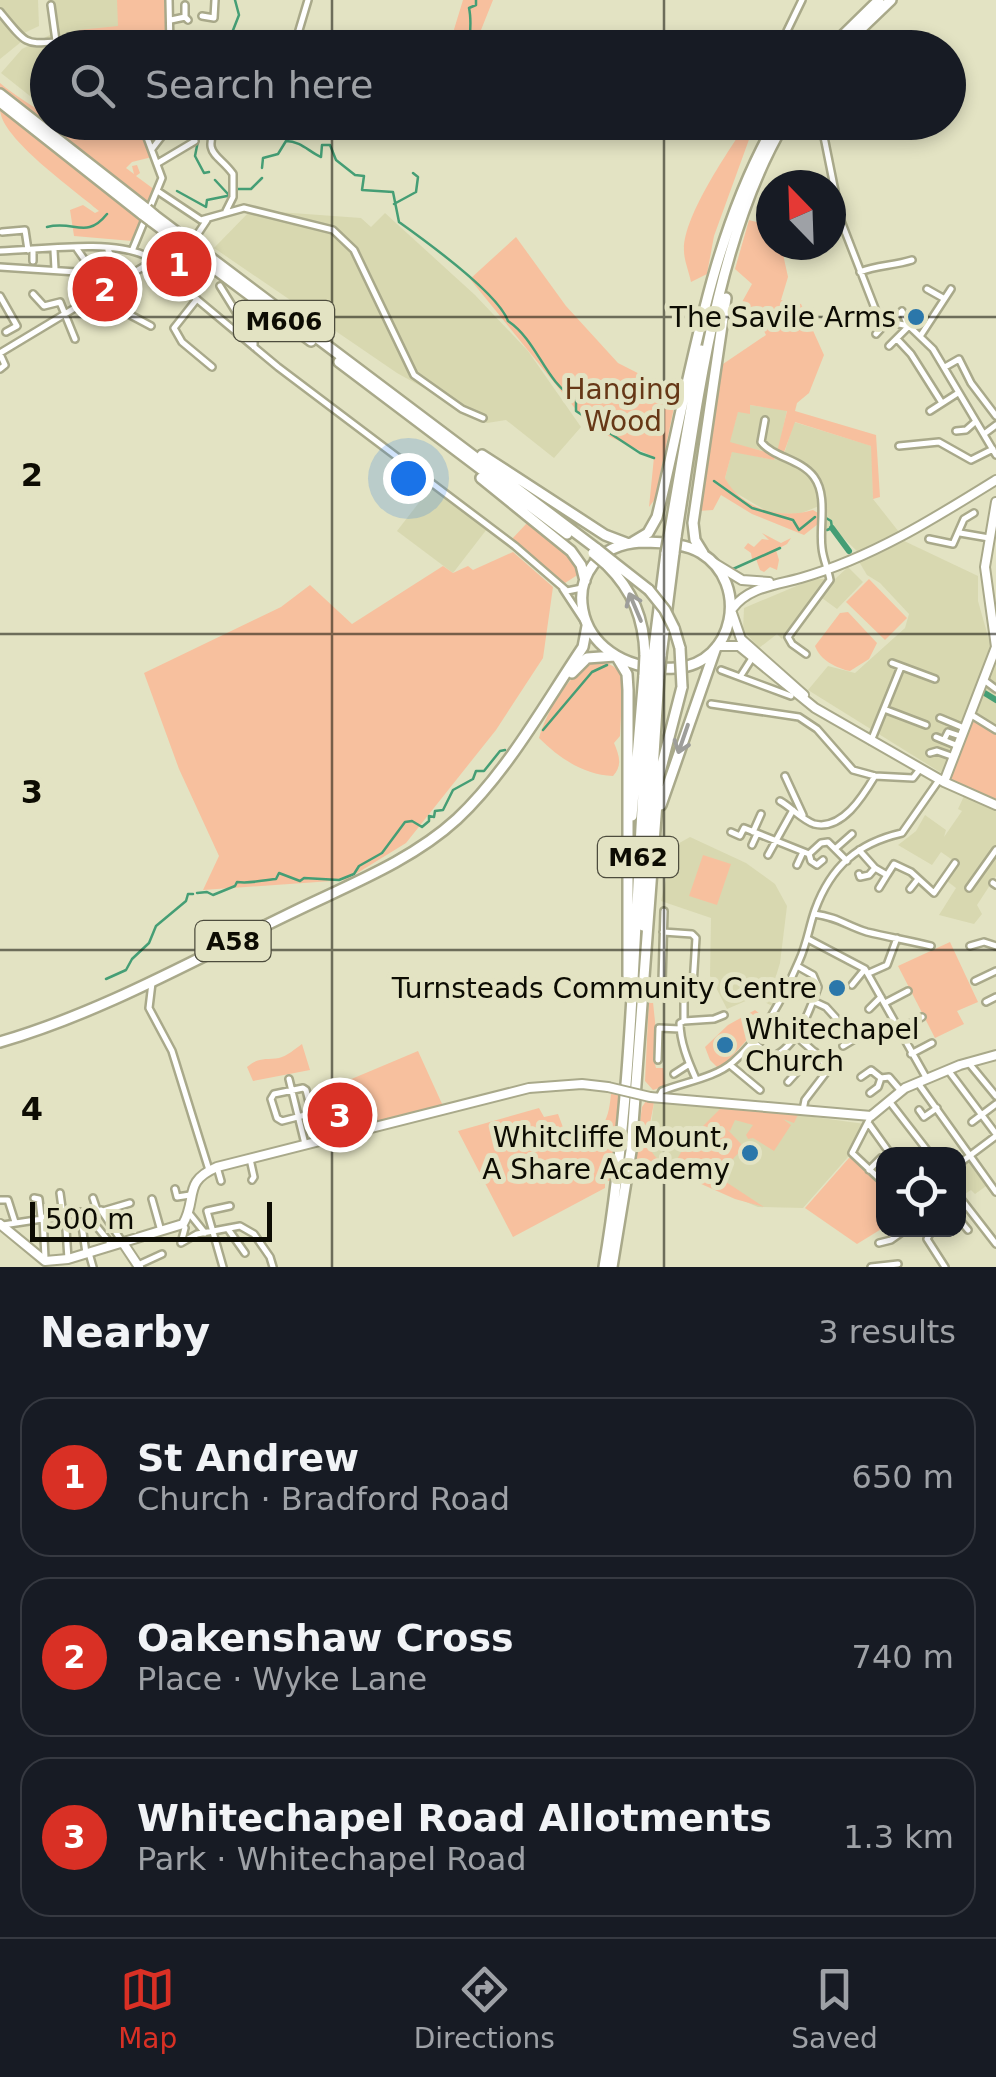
<!DOCTYPE html>
<html lang="en">
<head>
<meta charset="utf-8">
<style>
	:root { --surface:#171b24; --page:#20242c; --text:#f1f3f6; --muted:#9ea1a6; --line:#363941; --accent:#d93025 }
	body { margin:0; font-family:"DejaVu Sans",sans-serif; background:var(--page); color:var(--text) }
	.controls { position:absolute; right:30px; bottom:30px; display:grid; overflow:hidden; border-radius:20px; box-shadow:0 5px 15px #0003 }
	.controls button { width:90px; height:90px; display:grid; place-items:center; padding:0; border:0; border-bottom:2px solid var(--line); background:var(--surface); color:var(--text); font:50px sans-serif }
	.compass { position:absolute; left:756px; top:170px; width:90px; height:90px; border-radius:50%; background:var(--surface); box-shadow:0 5px 15px #0003; rotate:337deg }
	.scale { position:absolute; left:30px; bottom:25px; width:242px; box-sizing:border-box; padding-left:10px; border:5px solid #0d0c03; border-top:0; font-size:28px; line-height:35px; white-space:nowrap; color:#0d0c03; -webkit-text-stroke:8px #e3e3c3; paint-order:stroke }
	.you { position:absolute; left:408px; top:478px; width:35px; height:35px; margin:-25px; border:8px solid #fff; border-radius:50%; background:#1a73e8; box-shadow:0 0 0 15px #1a73e833 }
	.badge { display:grid; place-items:center; width:65px; height:65px; border-radius:50%; background:var(--accent); color:#fff; font-size:32px; font-weight:700 }
	.pin { position:absolute; translate:-50% -50%; border:5px solid #fff; box-shadow:0 2px 10px #0006 }
	.list { margin:0; padding:0; list-style:none }
	h2 { display:flex; justify-content:space-between; align-items:center; height:130px; margin:0; padding:0 40px; font-size:42px }
	h2 small { font-size:32px; font-weight:400; color:var(--muted) }
	.list li { display:grid; grid-template-columns:65px 1fr auto; gap:30px; align-items:center; box-sizing:border-box; height:160px; margin:0 20px 20px; padding:0 20px; border:2px solid var(--line); border-radius:30px }
	.list b { display:block; font-size:38px; white-space:nowrap }
	.list p { margin:0; font-size:32px; white-space:nowrap; color:var(--muted) }
	.list em { font-size:32px; font-style:normal; color:var(--muted) }
	.icon { flex:none; width:55px; height:55px; fill:none; stroke:currentColor; stroke-width:2; stroke-linecap:round; stroke-linejoin:round }
	.map { position:relative; flex:none; width:996px; height:1267px; overflow:hidden }
	.search { position:absolute; background:var(--surface); box-shadow:0 5px 15px #0003; left:30px; right:30px; top:30px; height:110px; display:flex; align-items:center; gap:25px; box-sizing:border-box; padding:0 35px; border-radius:55px; color:var(--muted); font-size:38px }
	.sheet { height:670px; background:var(--surface) }
	nav { display:flex; justify-content:space-around; align-items:center; box-sizing:border-box; height:140px; border-top:2px solid var(--line); background:var(--surface); font-size:28px; color:var(--muted) }
	nav a { display:grid; justify-items:center; gap:5px }
	nav .on { color:var(--accent) }
	.map>svg:first-child { display:block }
</style>
</head>
<body>
<div class="map">
<svg width="996" height="1267" viewBox="0 0 996 1267">
	<rect width="100%" height="100%" fill="#e3e3c3"/>
	<path fill="#d8d8b0" d="M 0,0 L 38,0 L 39,26 L 22,34 L 21,42 L 0,59 Z
		M 48,0 L 123,0 L 125,47 L 48,48 L 47,107 L 42,100 L 35,100 L 1,73 L 22,49 L 50,35 Z
		M 251,210 L 361,218 L 371,227 L 385,213 L 475,295 L 528,351 L 581,427 L 554,458 L 506,420 L 487,423 L 397,373 L 214,248 Z
		M 749,405 L 787,410 L 778,452 L 784,454 L 794,422 L 872,446 L 873,499 L 899,532 L 858,552 L 834,529 L 825,532 L 824,504 L 799,514 L 770,513 L 731,490 L 725,478 L 732,451 L 774,460 L 776,454 L 729,443 L 738,411 Z
		M 431,487 L 487,529 L 453,573 L 397,531 Z
		M 900,539 L 978,576 L 978,601 L 989,640 L 996,647 L 996,729 L 967,710 L 943,774 L 808,690 L 828,666 L 855,673 L 905,628 L 909,614 L 880,583 L 867,575 L 858,560 Z
		M 848,567 L 863,582 L 837,609 L 822,598 L 814,607 L 808,604 L 782,639 L 777,634 L 759,648 L 743,630 L 744,608 L 813,579 L 835,579 Z
		M 964,796 L 996,809 L 996,876 L 977,905 L 982,914 L 974,924 L 939,915 L 956,888 L 943,878 L 954,861 L 941,852 L 932,865 L 898,845 L 916,831 L 925,815 L 946,830 L 944,837 L 962,811 L 958,809 Z
		M 690,837 L 746,863 L 775,884 L 787,906 L 780,963 L 773,986 L 782,992 L 774,1007 L 755,997 L 727,1009 L 710,976 L 711,918 L 661,901 L 674,846 Z
		M 654,1102 L 770,1111 L 865,1124 L 848,1157 L 803,1208 L 758,1207 L 654,1163 L 648,1150 Z
		M 970,1157 L 989,1184 L 975,1194 L 971,1190 L 962,1196 L 959,1192 L 958,1165 Z"/>
	<path fill="#f7c09e" d="M 117,0 L 169,0 L 170,47 L 125,47 L 123,30 L 79,32 L 79,30 L 118,26 Z
		M 463,0 L 493,0 L 479,35 L 479,47 L 393,47 L 386,33 L 452,36 Z
		M 0,83 C 15,96 32,105 47,116 L 48,122 L 148,123 L 144,138 L 152,157 L 132,162 L 126,168 L 134,174 L 132,166 L 137,165 L 140,173 L 136,176 L 155,190 L 148,203 L 0,87 Z
		M 0,109 L 141,219 L 132,241 L 74,236 L 70,210 L 83,205 L 95,213 L 99,211 C 76,191 0,138 0,109 Z
		M 747,123 L 755,123 L 714,236 L 707,274 L 691,282 C 689,272 684,260 684,251 C 682,218 729,150 747,123 Z
		M 749,220 L 771,226 L 771,245 L 781,245 L 788,277 L 781,300 L 801,304 L 824,355 L 809,393 L 797,403 L 795,411 L 876,435 L 880,497 L 873,499 L 871,446 L 795,422 L 783,455 L 777,452 L 787,411 L 750,405 L 750,414 L 738,412 L 730,442 L 776,455 L 774,460 L 732,452 L 725,478 C 741,509 781,520 813,510 L 818,513 L 818,524 L 804,535 L 752,514 L 721,495 L 713,510 L 698,511 L 723,364 L 766,335 L 758,319 L 729,321 L 730,312 L 737,311 L 752,284 L 735,269 Z
		M 516,237 L 566,306 L 618,363 L 677,393 L 655,499 L 649,507 L 654,457 L 591,428 L 470,279 Z
		M 527,523 L 574,561 L 579,574 L 565,583 L 511,540 Z
		M 762,533 L 781,543 L 791,538 L 787,544 L 776,550 L 779,560 L 777,570 L 770,567 L 764,572 L 760,570 L 756,559 L 752,559 L 751,553 L 744,548 L 748,543 L 754,547 L 762,539 L 769,540 Z
		M 513,552 L 553,587 L 543,658 L 496,730 L 406,843 L 346,880 L 203,890 L 219,856 L 179,769 L 144,673 L 281,607 L 310,585 L 352,624 L 443,566 L 453,573 L 468,566 L 473,570 Z
		M 869,579 L 907,618 L 885,640 L 846,602 Z
		M 848,612 L 877,643 L 869,659 L 850,671 C 836,668 820,660 815,646 L 840,613 Z
		M 595,660 C 605,660 619,668 623,677 L 620,736 L 614,743 C 619,755 623,765 613,776 C 584,775 559,758 539,738 C 546,712 570,672 595,660 Z
		M 972,719 L 996,733 L 996,800 L 953,781 L 950,775 Z
		M 703,855 L 731,864 L 717,905 L 689,896 Z
		M 950,942 L 978,1002 L 957,1011 L 964,1024 L 935,1038 L 898,966 Z
		M 649,999 L 653,1002 L 657,1041 L 653,1057 L 656,1068 L 663,1068 L 665,1086 L 653,1090 L 645,1081 Z
		M 755,1010 L 766,1019 L 723,1066 L 717,1067 L 710,1060 L 705,1047 L 728,1025 Z
		M 302,1044 L 310,1070 L 253,1081 L 247,1067 C 258,1057 266,1060 279,1058 C 287,1056 295,1049 302,1044 Z
		M 418,1051 L 443,1106 L 339,1134 L 323,1091 Z
		M 611,1094 L 622,1095 L 612,1181 L 605,1181 L 605,1188 L 513,1237 L 458,1131 L 539,1108 L 544,1117 L 558,1114 L 570,1146 C 601,1134 608,1126 611,1094 Z
		M 646,1101 L 654,1102 C 650,1129 639,1151 667,1165 L 675,1163 L 686,1143 L 722,1107 L 798,1115 L 794,1123 L 783,1119 L 791,1125 L 774,1151 L 753,1138 L 748,1139 L 746,1135 L 753,1125 L 735,1120 L 730,1131 L 727,1129 L 744,1147 L 717,1176 L 764,1207 L 735,1199 L 654,1163 L 640,1171 L 636,1182 L 632,1181 L 642,1107 Z
		M 849,1158 L 855,1158 L 883,1186 L 883,1228 L 857,1244 L 805,1208 Z"/>
	<g fill="none" stroke-linecap="round" stroke-linejoin="round">
		<path stroke="#459e75" stroke-width="2.5" d="M 226,48 L 239,15 L 235,0
			M 463,48 L 469,46 C 470,33 472,21 469,8 L 476,5 L 476,0
			M 198,122 L 194,131 L 199,136 L 195,156 L 204,173 L 209,172
			M 262,168 L 263,158 L 278,154 L 286,141 C 301,141 309,152 321,157 L 322,145 L 330,145 L 336,160 L 355,175 L 364,176 L 362,190 L 393,192 L 399,222 C 427,242 498,293 508,321 C 538,341 545,383 576,399 L 576,411 L 640,453 L 654,458
			M 215,180 L 227,193
			M 177,191 L 206,207 L 207,200 L 227,196 L 235,189 L 251,189 L 262,178
			M 394,204 L 416,192 L 418,177 L 413,173
			M 47,227 C 75,220 86,240 107,214
			M 714,481 L 752,508 L 793,520 L 799,530 L 815,517
			M 826,518 L 831,521 L 832,528 L 827,530
			M 733,569 L 780,548
			M 543,730 L 592,672 L 607,665
			M 197,893 L 207,892 L 213,895 L 235,886 L 237,882 C 252,884 261,880 276,879 L 279,873 L 300,881 L 304,878 L 339,880 L 354,874 L 359,866 L 382,853 L 405,822 L 412,821 L 422,827 L 429,821 L 429,816 L 434,817 L 435,811 L 443,810 L 453,790 L 473,779 L 476,771 L 484,771 L 500,751 L 505,750
			M 106,979 L 126,970 L 132,959 L 149,943 L 156,926 L 186,901 L 188,894 L 193,894"/>
		<path stroke="#459e75" stroke-width="6" d="M 832,528 L 849,551
			M 983,692 L 996,700"/>
		<g stroke="#a9a98a" stroke-width="10">
			<path id="minor" d="M 169,0 L 170,48
				M 51,5 L 57,48
				M 185,5 L 185,17
				M 0,12 C 31,50 24,43 71,41
				M 202,16 L 214,18 L 215,0
				M 171,20 L 185,17 L 188,20
				M 204,48 L 222,46
				M 288,48 L 297,37 L 308,0
				M 786,48 L 787,31 L 802,0
				M 218,122 C 201,155 218,153 233,174 L 233,197 L 226,211
				M 821,122 L 841,221 L 876,311 L 884,321 L 909,326 L 933,349 L 996,455
				M 169,127 L 170,122
				M 829,129 L 829,122
				M 152,149 L 165,132
				M 158,163 L 195,141
				M 159,192 L 201,220 L 244,208 L 333,230 L 354,250 L 414,375 L 462,409 L 483,418
				M 2,232 L 25,230 L 28,250
				M 199,232 L 207,220
				M 77,249 L 119,309 L 151,326
				M 33,250 L 33,261
				M 54,250 L 55,269
				M 108,250 L 124,278
				M 0,251 C 40,250 108,239 144,255 L 278,367 L 515,546 L 567,591 L 582,588
				M 132,251 L 162,178 L 146,135 L 148,122
				M 0,267 L 92,273
				M 860,272 C 877,265 893,266 912,260
				M 220,286 L 254,341 L 254,347
				M 927,289 L 943,298
				M 33,294 L 44,306 L 60,302 L 75,339
				M 97,294 L 103,304 L 98,308
				M 0,296 L 17,326 L 6,332
				M 197,299 L 174,328 L 182,342 L 212,367
				M 891,322 L 902,311 L 908,326
				M 876,334 L 887,322
				M 921,335 L 951,289
				M 897,339 L 911,354 L 942,403
				M 889,346 L 909,326
				M 0,353 L 153,261
				M 0,354 L 5,365 L 0,369
				M 945,367 L 959,359 L 971,383 L 996,416
				M 930,411 L 958,393
				M 765,420 L 761,442 C 774,458 801,459 814,477 C 828,496 819,527 822,548 C 823,559 828,569 830,580 L 788,637 L 792,644 L 806,654
				M 956,431 L 966,430 L 975,422
				M 984,434 L 996,425
				M 899,446 L 939,442 L 971,460 L 993,449
				M 960,533 L 989,538
				M 929,539 L 953,544 L 964,519 L 974,513
				M 563,589 L 584,621
				M 892,663 L 935,679
				M 721,670 L 791,696
				M 740,677 L 754,655
				M 984,680 L 996,689
				M 711,704 L 799,717 L 817,729 L 853,770 L 875,776 L 913,778 L 920,769
				M 884,709 L 926,725
				M 970,714 L 996,730
				M 940,718 L 964,728
				M 936,737 L 958,746
				M 944,740 L 948,732 L 960,736
				M 871,741 L 901,667
				M 930,753 L 937,751 L 954,757
				M 785,776 L 803,815
				M 780,801 C 791,807 802,820 814,824 C 842,831 863,796 875,776
				M 731,832 L 740,836 L 744,828 L 809,854 L 821,843 L 828,842 L 847,861
				M 753,832 L 761,814
				M 752,845 L 757,834
				M 835,849 L 852,834
				M 859,850 L 875,868 L 887,875 L 894,864 L 911,872 L 934,893 L 955,863
				M 809,854 L 811,861 L 817,865 L 823,860
				M 768,855 L 793,810
				M 797,865 L 803,852
				M 859,874 L 860,877 L 869,875 L 875,868
				M 993,883 L 996,885
				M 879,888 L 887,875
				M 969,888 L 996,850
				M 910,889 L 918,879
				M 664,911 L 662,982 L 686,993
				M 814,914 C 838,917 847,926 867,932 C 888,937 910,941 931,946
				M 663,932 L 692,934 L 696,938 L 693,985 L 684,996 L 684,1021 L 680,1023 C 680,1042 688,1061 696,1079
				M 808,939 L 865,969 L 927,1079
				M 970,946 L 984,942 L 996,946
				M 869,973 L 887,965 L 897,938
				M 975,981 L 996,971
				M 152,983 L 149,1008 L 172,1051 L 209,1170
				M 852,985 L 865,969
				M 813,1001 L 826,1007 L 836,1018
				M 986,1002 L 996,997
				M 885,1003 L 908,991
				M 869,1009 L 881,997
				M 684,1021 L 714,1019 L 724,1015
				M 795,1035 L 820,1057 L 828,1070 L 805,1100 L 803,1110
				M 752,1041 L 772,1057 C 797,1047 810,1010 818,987 L 813,975 L 797,966
				M 843,1046 L 871,1029 L 895,1032 L 922,1017
				M 911,1054 L 932,1043
				M 658,1060 L 659,1028 L 680,1029
				M 968,1062 L 996,1096
				M 730,1065 L 760,1090
				M 948,1070 L 996,1134
				M 674,1074 L 688,1065
				M 861,1077 L 871,1070 L 881,1078 L 889,1077 L 901,1091
				M 289,1079 L 305,1144
				M 788,1082 L 815,1052
				M 918,1083 L 996,1192
				M 303,1088 L 306,1090 L 311,1110 L 309,1114 L 282,1121 L 277,1118 L 271,1099 L 274,1094 Z
				M 870,1093 L 878,1087 L 881,1078
				M 659,1097 L 662,1091 C 684,1082 715,1078 733,1062 C 764,1035 783,998 799,961 C 807,944 809,927 815,910 C 831,866 858,843 902,833 L 939,780
				M 889,1101 L 930,1154
				M 919,1110 L 924,1117 L 937,1108
				M 871,1116 L 852,1153 L 884,1183
				M 972,1122 L 996,1104
				M 869,1124 L 889,1152
				M 250,1159 L 254,1177 L 252,1180
				M 960,1163 L 996,1136
				M 217,1167 L 221,1181
				M 869,1170 L 881,1158
				M 175,1189 L 177,1197 L 190,1195
				M 60,1193 L 63,1215
				M 958,1195 L 996,1244
				M 34,1198 L 39,1199 L 41,1217
				M 93,1198 L 97,1210
				M 152,1199 L 161,1231
				M 0,1200 L 8,1200 L 15,1222
				M 103,1211 L 130,1203
				M 80,1212 L 86,1253
				M 189,1213 L 205,1233
				M 65,1214 L 68,1259
				M 43,1217 L 45,1258
				M 958,1218 L 968,1230
				M 3,1225 L 101,1210 L 123,1243
				M 98,1228 L 111,1244
				M 228,1229 L 245,1253
				M 932,1230 L 927,1239 L 945,1267
				M 181,1243 L 197,1234 L 240,1226 L 254,1234 L 270,1257 L 273,1267
				M 181,1243 L 185,1228
				M 879,1243 L 891,1240 L 905,1230
				M 89,1253 L 93,1267
				M 138,1265 L 162,1254
				M 223,1267 L 207,1211 L 230,1206
				M 871,1267 L 898,1264"/>
		</g>
		<g stroke="#a9a98a" stroke-width="12">
			<path id="major" d="M 714,563 L 742,580 L 769,582
				M 732,609 C 748,587 776,585 801,578 C 871,558 935,518 996,480
				M 732,613 L 741,639 L 804,695
				M 717,646 L 739,646 L 815,708 L 944,782 L 996,805
				M 944,782 L 996,647 L 985,567 L 996,502
				M 650,1097 L 871,1116 L 905,1088 L 960,1065 L 996,1055
				M 0,1224 L 45,1261 L 68,1259 L 183,1224 C 198,1198 182,1182 217,1167 L 529,1088 L 582,1084 L 608,1087
				M 123,1243 L 139,1267"/>
		</g>
		<g stroke="#a9a98a" stroke-width="14">
			<path id="highway" d="M 830,48 L 879,0
				M 841,48 L 891,0
				M 0,94 L 147,209
				M 0,102 L 143,215
				M 154,215 L 597,549
				M 151,221 L 311,341
				M 339,362 L 567,534
				M 482,455 L 605,535 L 626,543
				M 481,478 L 571,551 L 581,565 L 585,581
				M 669,536 L 701,350
				M 676,537 C 697,405 716,237 785,122
				M 633,542 L 648,533 L 657,517 C 690,384 707,242 776,122
				M 641,542 C 660,542 685,543 701,553 C 750,583 735,664 676,668 C 563,675 552,547 641,542 Z
				M 703,553 L 695,540 L 693,523 L 726,298
				M 612,561 L 649,590
				M 607,565 C 633,591 644,619 645,655
				M 674,628 L 680,648
				M 653,656 L 666,553
				M 661,656 L 674,553
				M 618,659 L 627,674 L 628,690 L 628,976
				M 572,673 L 587,658 L 615,656
				M 661,805 L 715,650
				M 632,816 L 644,675
				M 643,926 L 659,677
				M 0,1042 C 100,1013 192,961 285,916 C 343,887 409,863 457,819 C 508,771 544,705 583,647 L 587,626
				M 604,1267 C 637,1072 634,873 651,676
				M 612,1267 L 631,1151 L 659,776 L 682,687"/>
		</g>
		<use href="#minor" stroke="#fff" stroke-width="5"/>
		<use href="#major" stroke="#fff" stroke-width="8"/>
		<use href="#highway" stroke="#fff" stroke-width="9"/>
		<g stroke="#a9a98a" stroke-width="12" stroke-linecap="butt">
			<path id="major-bridge" d="M 608,1087 L 650,1097"/>
		</g>
		<g stroke="#a9a98a" stroke-width="14" stroke-linecap="butt">
			<path id="highway-bridge" d="M 147,209 L 154,215
				M 143,215 L 151,221
				M 597,549 L 612,561
				M 593,553 L 607,565
				M 666,553 L 669,536
				M 674,553 L 676,537
				M 649,590 L 665,610 L 674,628
				M 680,648 L 682,687
				M 644,675 L 645,655
				M 651,676 L 653,656
				M 659,677 L 661,656"/>
		</g>
		<use href="#major-bridge" stroke="#fff" stroke-width="8"/>
		<use href="#highway-bridge" stroke="#fff" stroke-width="9"/>
	</g>
	<defs><path id="oneway-shaft" d="M-6 0H5M1.5-3L5.5 0L1.5 3" fill="none" stroke-width="1.6" stroke-linecap="round" stroke-linejoin="round" transform="scale(2.5)"/></defs>
	<g stroke="#9e9e9a">
		<use href="#oneway-shaft" transform="translate(635 607) rotate(-113)"/>
		<use href="#oneway-shaft" transform="translate(683 739) rotate(109)"/>
	</g>
	<path fill="none" stroke="#0d0c03" stroke-width="2.5" stroke-opacity="0.55" d="M 332,0 L 332,48M 664,0 L 664,48M 332,122 L 332,1267M 664,122 L 664,1267M 0,317 L 996,317M 0,634 L 996,634M 0,950 L 996,950"/>
	<g fill="#2b77aa" stroke="#e3e3c3" stroke-width="4">
		<circle cx="916" cy="317" r="10"/>
		<circle cx="837" cy="988" r="10"/>
		<circle cx="725" cy="1045" r="10"/>
		<circle cx="750" cy="1153" r="10"/>
	</g>
	<g text-anchor="middle" stroke-width="10" stroke-linejoin="round" paint-order="stroke">
		<g fill="#e3e3c3" stroke="#4d4c3d" stroke-width="2.5">
			<rect x="234" y="301" width="100" height="40" rx="8"/>
			<rect x="598" y="837" width="80" height="40" rx="8"/>
			<rect x="195.5" y="921" width="75" height="40" rx="8"/>
		</g>
		<g font-size="25" font-weight="bold" fill="#0d0c03">
			<text x="284" y="330">M606</text>
			<text x="638" y="866">M62</text>
			<text x="233" y="950">A58</text>
		</g>
		<g font-size="28" fill="#0d0c03" stroke="#e3e3c3" text-anchor="end">
			<text x="896" y="327">The Savile Arms</text>
			<text x="817" y="998">Turnsteads Community Centre</text>
			<text x="745" y="1039" text-anchor="start">Whitechapel<tspan x="745" dy="32">Church</tspan></text>
			<text x="730" y="1147">Whitcliffe Mount,<tspan x="730" dy="32">A Share Academy</tspan></text>
		</g>
		<g font-size="28" fill="#663716" stroke="#e3e3c3">
			<text x="623" y="399">Hanging<tspan x="623" dy="32">Wood</tspan></text>
		</g>
	</g>
	<g font-size="32" text-anchor="middle" font-weight="bold" fill="#0d0c03" stroke="#e3e3c3" stroke-width="10" stroke-linejoin="round" paint-order="stroke">
		<text x="32" y="486">2</text>
		<text x="32" y="803">3</text>
		<text x="32" y="1120">4</text>
	</g>
</svg>
<div class="controls">
<button><svg class="icon" aria-label="locate" viewBox="0 0 24 24"><circle cx="12" cy="12" r="6"/><path d="M12 2v4M12 18v4M2 12h4M18 12h4"/></svg></button>
</div>
<svg class="compass" viewBox="-18 -18 36 36"><path d="M0-13l5 13h-10z" fill="#e53935"/><path d="M0 13l5-13h-10z" fill="#9ea1a6"/></svg>
<div class="scale">500 m</div>
<div class="you"></div>
<div class="pin badge" style="left:179px;top:264px">1</div>
<div class="pin badge" style="left:105px;top:289px">2</div>
<div class="pin badge" style="left:340px;top:1115px">3</div>
<div class="search"><svg class="icon" aria-label="search" viewBox="0 0 24 24"><circle cx="10" cy="10" r="6"/><path d="M15 15l6 6"/></svg>Search here</div>
</div>
<section class="sheet">
<h2>Nearby<small>3 results</small></h2>
<ul class="list">
<li><span class="badge">1</span><div><b>St Andrew</b><p>Church · Bradford Road</p></div><em>650 m</em></li>
<li><span class="badge">2</span><div><b>Oakenshaw Cross</b><p>Place · Wyke Lane</p></div><em>740 m</em></li>
<li><span class="badge">3</span><div><b>Whitechapel Road Allotments</b><p>Park · Whitechapel Road</p></div><em>1.3 km</em></li>
</ul>
</section>
<nav>
<a class="on"><svg class="icon" aria-label="map" viewBox="0 0 24 24"><path d="M3 6l6-2 6 2 6-2v14l-6 2-6-2-6 2zM9 4v14M15 6v14"/></svg>Map</a>
<a><svg class="icon" aria-label="directions" viewBox="0 0 24 24"><path d="M12 3l9 9-9 9-9-9zM9 14v-3h6M13 9l2 2-2 2"/></svg>Directions</a>
<a><svg class="icon" aria-label="saved" viewBox="0 0 24 24"><path d="M7 4h10v16l-5-4-5 4z"/></svg>Saved</a>
</nav>
</body>
</html>
